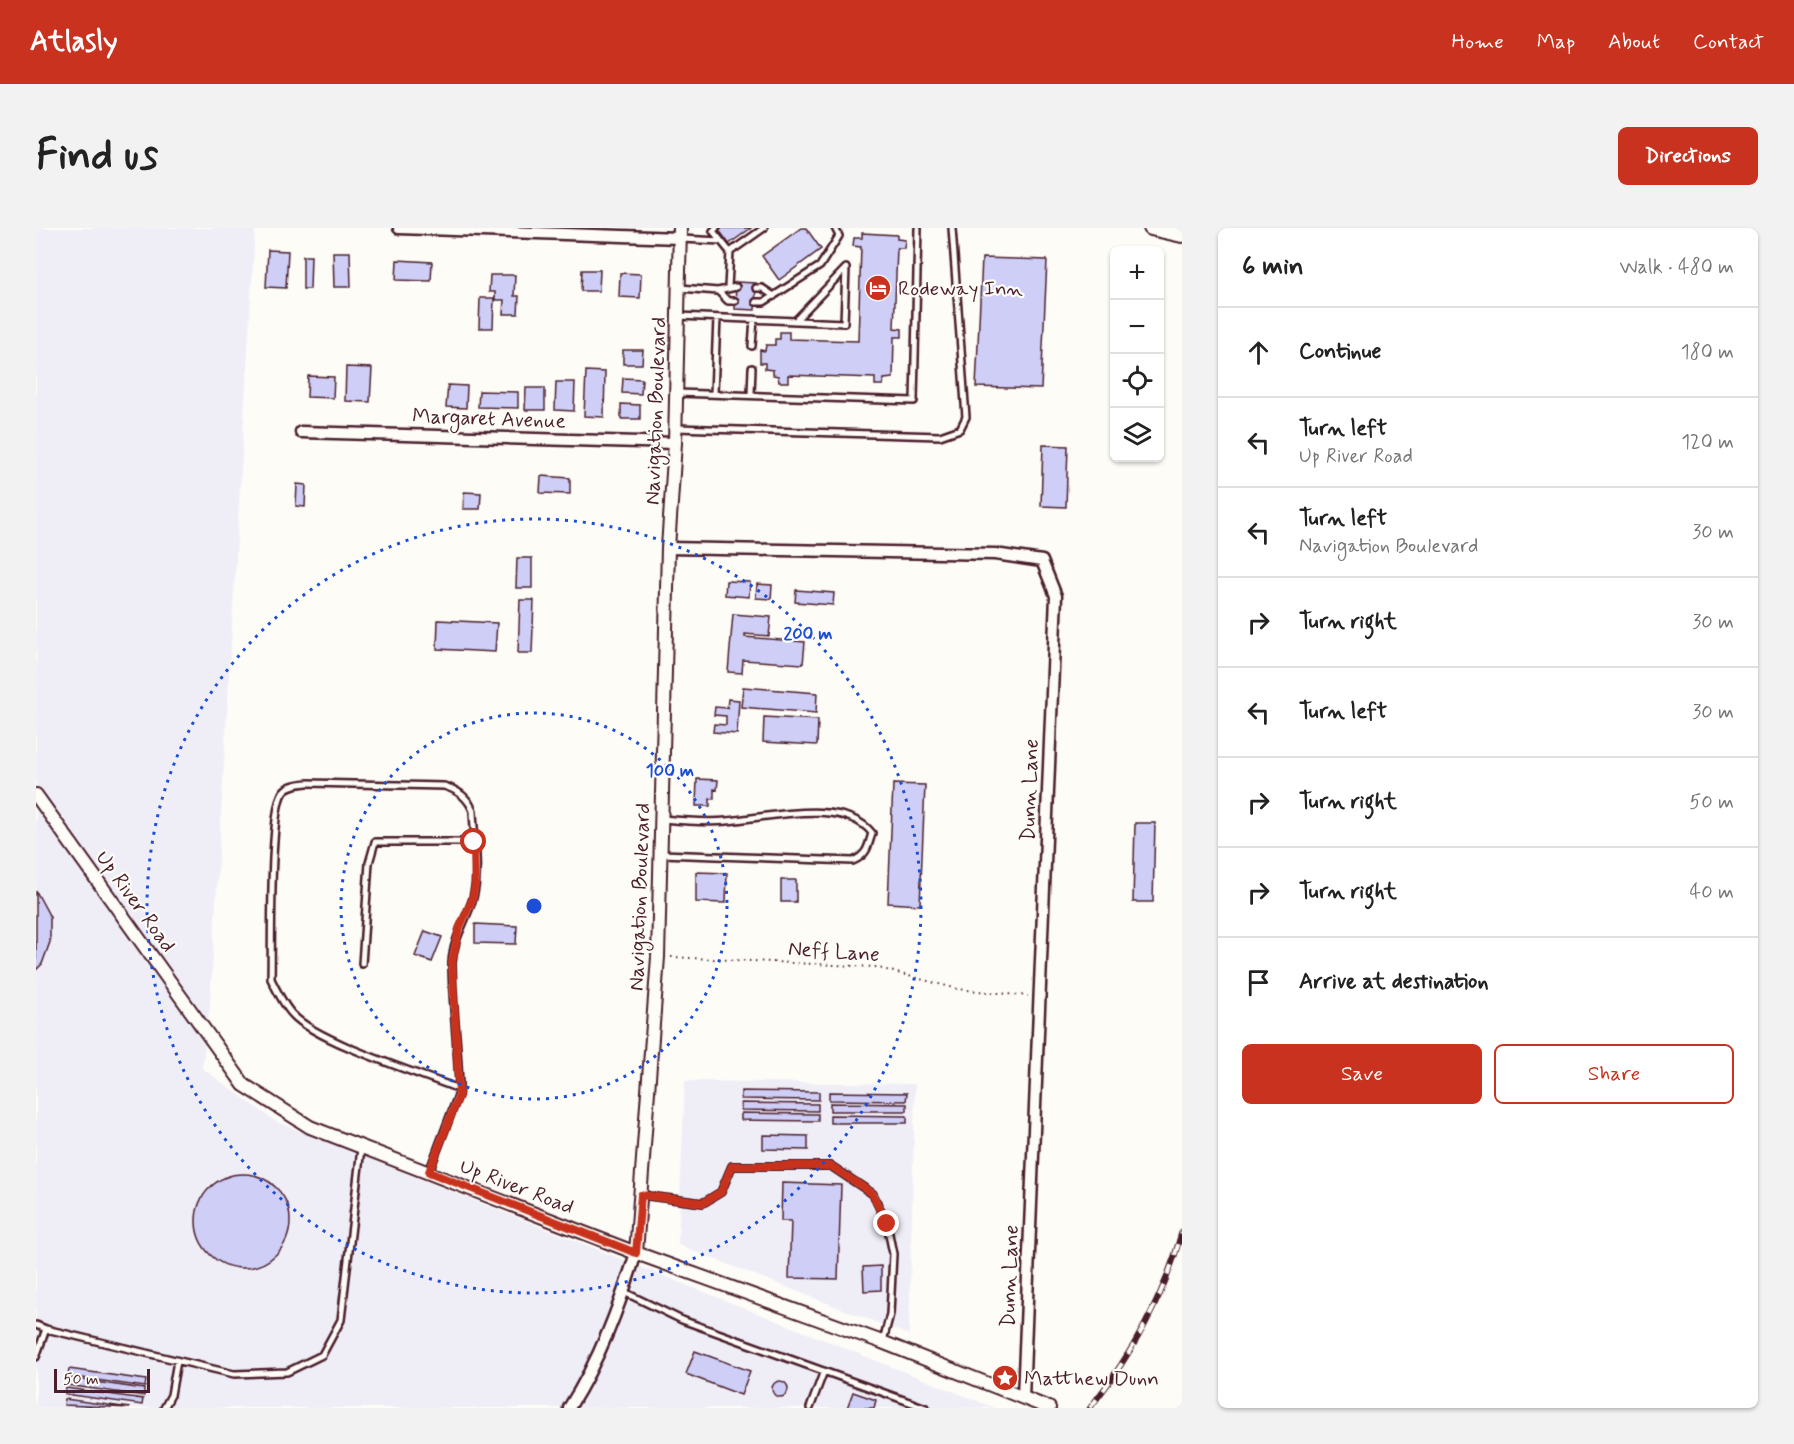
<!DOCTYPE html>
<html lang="en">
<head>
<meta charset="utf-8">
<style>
	:root { --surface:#fff; --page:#f2f2f2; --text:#222; --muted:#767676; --line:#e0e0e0; --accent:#c8321e }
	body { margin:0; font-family:Mynerve,sans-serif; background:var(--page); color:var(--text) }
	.controls { position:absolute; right:18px; top:18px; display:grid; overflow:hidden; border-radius:9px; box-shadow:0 2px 4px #0004 }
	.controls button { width:54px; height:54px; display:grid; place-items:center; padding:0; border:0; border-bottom:2px solid var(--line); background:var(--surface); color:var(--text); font:30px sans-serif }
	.scale { position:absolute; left:18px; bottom:15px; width:96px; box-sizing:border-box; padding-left:6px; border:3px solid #4a1f2b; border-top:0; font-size:16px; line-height:21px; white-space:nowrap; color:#4a1f2b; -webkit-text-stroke:4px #fdfcf7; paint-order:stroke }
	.stop { position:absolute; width:18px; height:18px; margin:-14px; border:4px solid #c8321e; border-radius:50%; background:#fff }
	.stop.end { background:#c8321e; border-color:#fff; box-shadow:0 2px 6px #0008 }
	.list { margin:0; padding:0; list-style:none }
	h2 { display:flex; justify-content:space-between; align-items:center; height:78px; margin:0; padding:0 24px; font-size:26px }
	h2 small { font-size:20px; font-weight:400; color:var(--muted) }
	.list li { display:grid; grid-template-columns:39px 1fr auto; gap:18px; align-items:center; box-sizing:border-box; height:90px; padding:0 24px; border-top:2px solid var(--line) }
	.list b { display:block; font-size:22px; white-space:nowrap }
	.list p { margin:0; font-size:20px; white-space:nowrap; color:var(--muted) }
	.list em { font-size:20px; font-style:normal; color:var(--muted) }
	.actions { display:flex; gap:12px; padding:18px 24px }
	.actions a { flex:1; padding:14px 0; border:2px solid var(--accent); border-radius:9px; text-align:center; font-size:21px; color:var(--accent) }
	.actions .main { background:var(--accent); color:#fff }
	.icon { flex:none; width:33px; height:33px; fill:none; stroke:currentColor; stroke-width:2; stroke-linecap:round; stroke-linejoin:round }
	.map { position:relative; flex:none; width:1146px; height:1180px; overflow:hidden; border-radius:9px }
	header { display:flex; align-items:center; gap:36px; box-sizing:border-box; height:84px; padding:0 30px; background:var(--accent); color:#fff }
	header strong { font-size:28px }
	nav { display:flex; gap:33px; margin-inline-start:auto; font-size:21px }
	.intro { display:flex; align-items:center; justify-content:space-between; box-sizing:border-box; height:144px; padding:0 36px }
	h1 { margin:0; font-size:42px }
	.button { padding:15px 27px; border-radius:9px; background:var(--accent); color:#fff; font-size:21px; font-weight:700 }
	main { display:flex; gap:36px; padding:0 36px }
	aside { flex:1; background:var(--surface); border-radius:9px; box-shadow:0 2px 4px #0004 }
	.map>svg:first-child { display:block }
</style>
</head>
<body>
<header>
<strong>Atlasly</strong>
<nav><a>Home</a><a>Map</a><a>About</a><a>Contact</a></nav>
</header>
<div class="intro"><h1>Find us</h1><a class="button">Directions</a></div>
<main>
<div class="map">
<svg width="1146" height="1180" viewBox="0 0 1146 1180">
	<rect width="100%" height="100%" fill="#fdfcf7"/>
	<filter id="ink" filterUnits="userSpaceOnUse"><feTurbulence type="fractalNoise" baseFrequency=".0167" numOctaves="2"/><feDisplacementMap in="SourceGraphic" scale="12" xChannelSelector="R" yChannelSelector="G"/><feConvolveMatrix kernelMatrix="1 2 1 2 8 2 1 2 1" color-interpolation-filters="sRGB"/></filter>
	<g filter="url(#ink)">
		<path fill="#efeef7" d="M 0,0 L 219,0 L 174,778 L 166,840 L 239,893 L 959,1180 L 0,1180 Z
			M 649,853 L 879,856 L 873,1107 L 642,1017 Z"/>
		<path fill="#cecef7" stroke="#4a1f2b" stroke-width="1.5" d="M 686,0 L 715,0 L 693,16 L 683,2 Z
			M 765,0 L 770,0 L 785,21 L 743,52 L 726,28 Z
			M 826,5 L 861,7 L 861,11 L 869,12 L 868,20 L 861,20 L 858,100 L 866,101 L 866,109 L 858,109 L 857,150 L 848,151 L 847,157 L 839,157 L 839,150 L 752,147 L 752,154 L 743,154 L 742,148 L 737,147 L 737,142 L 729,141 L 729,135 L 724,135 L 724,122 L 729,123 L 730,117 L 739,117 L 739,111 L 744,111 L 744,104 L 753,104 L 753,111 L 822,113 L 825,19 L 817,18 L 818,10 L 826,10 Z
			M 232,22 L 252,23 L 250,60 L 230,59 Z
			M 297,24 L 314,24 L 315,59 L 298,59 Z
			M 267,28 L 275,28 L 274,61 L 267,61 Z
			M 946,30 L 1011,32 L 1005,161 L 940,159 Z
			M 361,32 L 396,34 L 395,53 L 360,52 Z
			M 546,42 L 564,42 L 563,63 L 545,63 Z
			M 584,45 L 605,46 L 604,70 L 583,69 Z
			M 454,47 L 479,47 L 478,68 L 483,68 L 482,86 L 467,86 L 468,72 L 459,72 L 459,64 L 453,64 Z
			M 700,54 L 720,55 L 719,82 L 699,81 Z
			M 444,70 L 458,70 L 457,100 L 443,100 Z
			M 587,122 L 607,122 L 606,136 L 587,136 Z
			M 310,139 L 336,140 L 334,174 L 309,173 Z
			M 550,143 L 569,144 L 568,189 L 548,188 Z
			M 272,148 L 298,149 L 297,170 L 271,169 Z
			M 587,150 L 606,151 L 605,166 L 586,165 Z
			M 520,154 L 539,154 L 538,183 L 519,182 Z
			M 412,157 L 431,158 L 430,180 L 410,179 Z
			M 490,160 L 509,160 L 509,182 L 489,182 Z
			M 443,163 L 482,164 L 482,180 L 442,179 Z
			M 585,176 L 604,177 L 604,191 L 585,191 Z
			M 1007,217 L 1032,218 L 1030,279 L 1005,278 Z
			M 505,248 L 534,250 L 534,266 L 504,265 Z
			M 261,256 L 270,257 L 269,279 L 260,278 Z
			M 428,264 L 445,265 L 444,281 L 427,281 Z
			M 481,330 L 496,330 L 496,360 L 480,360 Z
			M 690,353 L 714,354 L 713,369 L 689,367 Z
			M 721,356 L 736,357 L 735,371 L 720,370 Z
			M 760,362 L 798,365 L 797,377 L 759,374 Z
			M 484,372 L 498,372 L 496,425 L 482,425 Z
			M 697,386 L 735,389 L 733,408 L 709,406 L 709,409 L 769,414 L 767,436 L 707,432 L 706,445 L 692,444 Z
			M 402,392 L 461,395 L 459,424 L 401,421 Z
			M 707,459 L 781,465 L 780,485 L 705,479 Z
			M 692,471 L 703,472 L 701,506 L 677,504 L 678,496 L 690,497 L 690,488 L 678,487 L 679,479 L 691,480 Z
			M 728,489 L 782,492 L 781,517 L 727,514 Z
			M 661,551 L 682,552 L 681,562 L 678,561 L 678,571 L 674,571 L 674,578 L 660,578 Z
			M 857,556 L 889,557 L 884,677 L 852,675 Z
			M 1099,595 L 1119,595 L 1117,674 L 1097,674 Z
			M 660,644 L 691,645 L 690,675 L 660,674 Z
			M 745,652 L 760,652 L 760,674 L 745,674 Z
			M 0,663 L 14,689 L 14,714 L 6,736 L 0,742 Z
			M 439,696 L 481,698 L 480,716 L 439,715 Z
			M 389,703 L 406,709 L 396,734 L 379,728 Z
			M 705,863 L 783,864 L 783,872 L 705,871 Z
			M 793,864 L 871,865 L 870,873 L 793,872 Z
			M 705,875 L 782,876 L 782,883 L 705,882 Z
			M 794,875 L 871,876 L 871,883 L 794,883 Z
			M 705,885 L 782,886 L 782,893 L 705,892 Z
			M 794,887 L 871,888 L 871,895 L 794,895 Z
			M 727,907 L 772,908 L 772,922 L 727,921 Z
			M160 993a47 47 0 1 1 94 0a47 47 0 1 1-94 0Z
			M 746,955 L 805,957 L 802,1051 L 753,1050 L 755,993 L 745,993 Z
			M 845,1038 L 845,1062 L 828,1063 L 827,1039 Z
			M 659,1123 L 714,1143 L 705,1167 L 650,1146 Z
			M 33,1141 L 110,1152 L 109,1159 L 32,1148 Z
			M 32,1150 L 108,1161 L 108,1168 L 31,1157 Z
			M736 1161a8 8 0 1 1 16 0a8 8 0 1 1-16 0Z
			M 30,1160 L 107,1171 L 106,1177 L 29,1166 Z
			M 817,1164 L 840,1172 L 838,1180 L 811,1180 Z
			M 29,1171 L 94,1180 L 28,1177 Z"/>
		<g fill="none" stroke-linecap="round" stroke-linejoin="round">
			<g stroke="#4a1f2b" stroke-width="10">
				<path id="service" d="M 680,0 L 677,3 L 694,24 L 728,0
					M 645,11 L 685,13
					M 692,59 L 694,24
					M 644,60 L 682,63 L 700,59
					M 720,60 L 726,60 L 738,68
					M 682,63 L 692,73 L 699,73
					M 720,74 L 728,74 L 784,38 L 803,8 L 799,0
					M 642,88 L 808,95 L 810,40 L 759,93
					M 716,118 L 718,91
					M 641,165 L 878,173 L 882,0
					M 678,165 L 681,90
					M 715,166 L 716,140
					M 640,200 L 904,208 L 924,201 L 930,189 L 916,0
					M 625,626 L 817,633 C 831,627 832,619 836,605 C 808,569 731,590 691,593 C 670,595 648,593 627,591
					M 326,736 L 333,635 L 339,614 L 438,614
					M 393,944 L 422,867 L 423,858 C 422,817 416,776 416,735 C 417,710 431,692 437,670 C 444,643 438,610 437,583 C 432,569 422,562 408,558 L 272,555 C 263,556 252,557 247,564 C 233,583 236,720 235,751 C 241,763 248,778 257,787 C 282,814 385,846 423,861
					M 605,967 L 667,975 L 685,964 L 696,938 L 795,938 L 837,966 L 851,996 L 857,1026 L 854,1086 L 847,1113
					M 588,1064 L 646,1092 L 890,1180
					M 0,1097 L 10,1101
					M 0,1129 L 10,1101 L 198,1146 L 251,1144 L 286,1127 L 305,1092 L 325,920
					M 128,1180 L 135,1167 L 141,1133
					M 774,1180 L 788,1143"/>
			</g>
			<g stroke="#4a1f2b" stroke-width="15">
				<path id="minor" d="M 363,0 L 643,10
					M 265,204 L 639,215
					M 632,320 L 959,326 L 1006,333 L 1020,368 L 987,1170
					M 533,1180 C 564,1131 583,1079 600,1025"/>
			</g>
			<g stroke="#4a1f2b" stroke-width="16">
				<path id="tertiary" d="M 0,567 L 208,857 L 274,899 L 600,1025 L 846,1114 L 1013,1180
					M 600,1025 L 622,729 L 632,320 L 639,215 L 644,0"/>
			</g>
			<g stroke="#4a1f2b" stroke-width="18">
				<path id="secondary" d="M 1115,0 L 1146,7"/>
			</g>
			<path stroke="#4a1f2b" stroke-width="2" stroke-dasharray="1.5 4.5" stroke-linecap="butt" d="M 635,729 L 839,739 L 922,761 L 992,768"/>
			<use href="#service" stroke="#fdfcf7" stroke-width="5"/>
			<use href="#minor" stroke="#fdfcf7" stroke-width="10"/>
			<use href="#tertiary" stroke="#fdfcf7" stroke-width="12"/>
			<use href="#secondary" stroke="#fdfcf7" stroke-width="14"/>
			<g stroke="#4a1f2b" stroke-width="6">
				<path id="rail" d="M 1054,1180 C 1096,1126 1128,1070 1146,1003"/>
			</g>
			<use href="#rail" stroke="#fdfcf7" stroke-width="4" stroke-dasharray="11" stroke-linecap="butt"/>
		</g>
	</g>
	<g fill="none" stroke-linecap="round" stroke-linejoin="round" filter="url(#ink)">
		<path stroke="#c8321e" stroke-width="8" d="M 438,614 L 439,657 L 436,672 L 423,701 L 416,734 L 423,867 L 393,944 L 600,1025 L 605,967 L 667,975 L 685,964 L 696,938 L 795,938 L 836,965 L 851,996"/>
	</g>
	<g fill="none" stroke="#1d4ed8" stroke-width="3" stroke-dasharray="3 6">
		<circle cx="498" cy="678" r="193"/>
		<circle cx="498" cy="678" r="387"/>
	</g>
	<defs>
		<g id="hotel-disc" transform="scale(1.35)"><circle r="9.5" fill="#c8321e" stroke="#fdfcf7"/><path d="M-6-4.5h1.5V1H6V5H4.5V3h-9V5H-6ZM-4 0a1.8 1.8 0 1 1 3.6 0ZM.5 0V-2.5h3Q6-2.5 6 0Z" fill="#fff"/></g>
		<g id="sight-disc" transform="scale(1.35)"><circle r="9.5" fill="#c8321e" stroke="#fdfcf7"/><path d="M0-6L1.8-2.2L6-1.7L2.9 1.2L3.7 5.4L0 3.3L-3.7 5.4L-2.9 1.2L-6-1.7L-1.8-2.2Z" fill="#fff"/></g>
	</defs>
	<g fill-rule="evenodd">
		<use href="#hotel-disc" x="842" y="60"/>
		<use href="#sight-disc" x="969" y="1150"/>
	</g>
	<g text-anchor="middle" stroke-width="4.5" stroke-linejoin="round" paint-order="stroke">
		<g font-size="21" fill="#4a1f2b" stroke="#fdfcf7" text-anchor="start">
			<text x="862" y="67">Rodeway Inn</text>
			<text x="988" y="1157">Matthew Dunn</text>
		</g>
		<g font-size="21" fill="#4a1f2b" stroke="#fdfcf7">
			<text transform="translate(619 183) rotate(-88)" y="7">Navigation Boulevard</text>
			<text transform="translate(453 190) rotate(2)" y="7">Margaret Avenue</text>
			<text transform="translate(993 562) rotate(-88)" y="7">Dunn Lane</text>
			<text transform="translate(603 669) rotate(-88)" y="7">Navigation Boulevard</text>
			<text transform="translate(100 673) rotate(54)" y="7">Up River Road</text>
			<text transform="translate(798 723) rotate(4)" y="7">Neff Lane</text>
			<text transform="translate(481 958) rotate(21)" y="7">Up River Road</text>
			<text transform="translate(973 1048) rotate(-88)" y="7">Dunn Lane</text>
		</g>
	</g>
	<circle cx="498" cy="678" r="9" fill="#1d4ed8" stroke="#fdfcf7" stroke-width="3"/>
	<g font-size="18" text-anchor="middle" font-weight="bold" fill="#1d4ed8" stroke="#fdfcf7" stroke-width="4.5" stroke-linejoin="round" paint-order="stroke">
		<text x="772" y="411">200 m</text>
		<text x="634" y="548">100 m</text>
	</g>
</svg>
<div class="controls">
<button>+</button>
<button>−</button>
<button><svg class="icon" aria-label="locate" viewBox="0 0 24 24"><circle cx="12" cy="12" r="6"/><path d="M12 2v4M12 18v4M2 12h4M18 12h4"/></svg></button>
<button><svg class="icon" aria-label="layers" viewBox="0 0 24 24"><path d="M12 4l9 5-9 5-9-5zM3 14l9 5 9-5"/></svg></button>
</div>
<div class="scale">50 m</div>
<div class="stop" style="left:438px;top:614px"></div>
<div class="stop end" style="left:851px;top:996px"></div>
</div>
<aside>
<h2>6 min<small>Walk · 480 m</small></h2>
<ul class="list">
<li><svg class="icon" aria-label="ahead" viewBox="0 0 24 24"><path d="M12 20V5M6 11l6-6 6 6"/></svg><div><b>Continue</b></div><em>180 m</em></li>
<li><svg class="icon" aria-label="left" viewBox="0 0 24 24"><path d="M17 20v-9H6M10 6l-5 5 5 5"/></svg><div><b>Turn left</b><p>Up River Road</p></div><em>120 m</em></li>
<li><svg class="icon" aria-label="left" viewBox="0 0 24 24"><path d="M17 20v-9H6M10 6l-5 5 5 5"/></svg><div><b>Turn left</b><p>Navigation Boulevard</p></div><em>30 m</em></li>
<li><svg class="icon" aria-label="right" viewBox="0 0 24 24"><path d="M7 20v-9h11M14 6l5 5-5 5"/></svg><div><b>Turn right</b></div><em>30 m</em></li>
<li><svg class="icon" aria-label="left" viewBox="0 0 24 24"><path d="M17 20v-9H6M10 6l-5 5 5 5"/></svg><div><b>Turn left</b></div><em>30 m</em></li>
<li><svg class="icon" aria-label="right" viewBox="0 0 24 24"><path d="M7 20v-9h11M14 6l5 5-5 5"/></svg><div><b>Turn right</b></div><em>50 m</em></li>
<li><svg class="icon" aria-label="right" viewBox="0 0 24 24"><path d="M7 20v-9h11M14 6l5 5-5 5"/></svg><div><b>Turn right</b></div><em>40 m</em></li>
<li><svg class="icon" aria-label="arrive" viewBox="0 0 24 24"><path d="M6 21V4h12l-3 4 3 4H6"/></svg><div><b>Arrive at destination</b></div></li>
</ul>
<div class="actions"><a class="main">Save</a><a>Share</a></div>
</aside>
</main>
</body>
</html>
